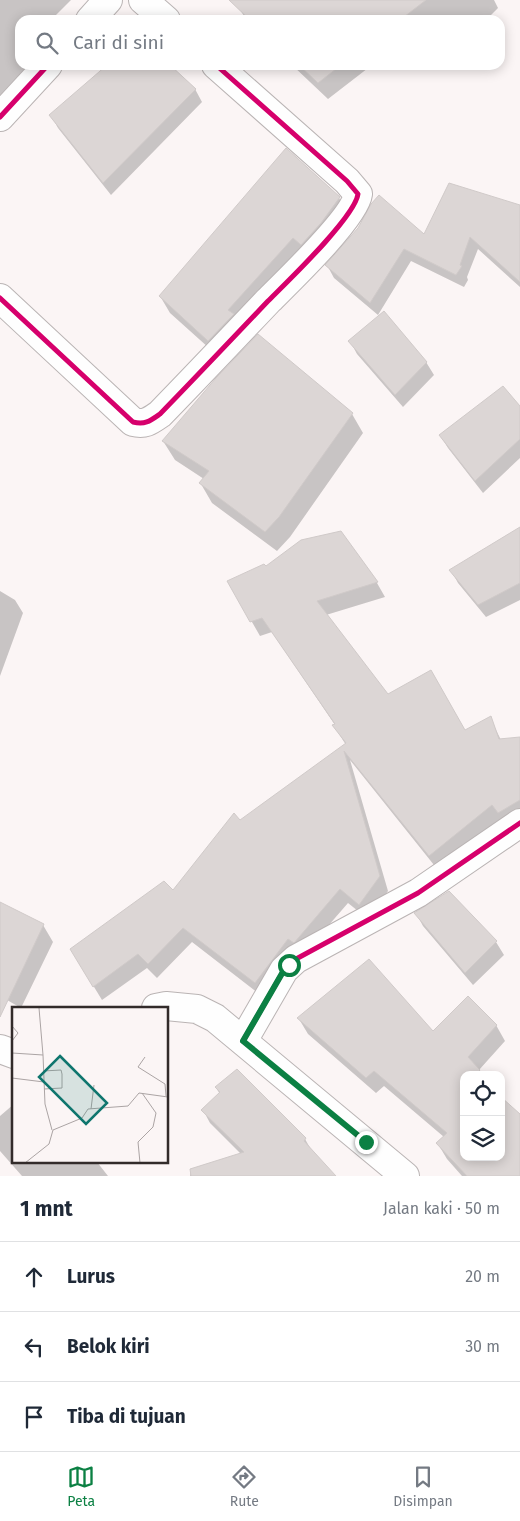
<!DOCTYPE html>
<html lang="id">
<head>
<meta charset="utf-8">
<style>
	:root { --surface:#fff; --page:#f6f6f7; --text:#1f2937; --muted:#747a83; --line:#e0e1e3; --accent:#0b8043 }
	body { margin:0; font-family:"Fira Sans",sans-serif; background:var(--page); color:var(--text) }
	.controls { position:absolute; right:15px; bottom:15px; display:grid; overflow:hidden; border-radius:10px; box-shadow:0 2px 12px #0003 }
	.controls button { width:45px; height:45px; display:grid; place-items:center; padding:0; border:0; border-bottom:1px solid var(--line); background:var(--surface); color:var(--text); font:25px sans-serif }
	.stop { position:absolute; width:15px; height:15px; margin:-11px; border:4px solid #0b8043; border-radius:50%; background:#fff }
	.stop.end { background:#0b8043; border-color:#fff; box-shadow:0 1px 5px #0008 }
	.list { margin:0; padding:0; list-style:none }
	h2 { display:flex; justify-content:space-between; align-items:center; height:65px; margin:0; padding:0 20px; font-size:21px }
	h2 small { font-size:16px; font-weight:400; color:var(--muted) }
	.list li { display:grid; grid-template-columns:32px 1fr auto; gap:15px; align-items:center; box-sizing:border-box; height:70px; padding:0 20px; border-top:1px solid var(--line) }
	.list b { display:block; font-size:19px; white-space:nowrap }
	.list em { font-size:16px; font-style:normal; color:var(--muted) }
	.icon { flex:none; width:28px; height:28px; fill:none; stroke:currentColor; stroke-width:2; stroke-linecap:round; stroke-linejoin:round }
	.map { position:relative; flex:none; width:520px; height:1176px; overflow:hidden }
	.search { position:absolute; background:var(--surface); box-shadow:0 2px 12px #0003; left:15px; right:15px; top:15px; height:55px; display:flex; align-items:center; gap:12px; box-sizing:border-box; padding:0 18px; border-radius:15px; color:var(--muted); font-size:19px }
	.sheet { height:275px; background:var(--surface) }
	nav { display:flex; justify-content:space-around; align-items:center; box-sizing:border-box; height:70px; border-top:1px solid var(--line); background:var(--surface); font-size:14px; color:var(--muted) }
	nav a { display:grid; justify-items:center; gap:2px }
	nav .on { color:var(--accent) }
	.map>svg:first-child { display:block }
</style>
</head>
<body>
<div class="map">
<svg width="520" height="1176" viewBox="0 0 520 1176">
	<rect width="100%" height="100%" fill="#fbf5f5"/>
	<path fill="#0003" d="M 0,0 L 71,0 L 51,20 L 20,20 L 20,65 L 38,65 L 0,97 Z
		M 247,0 L 494,0 L 498,8 L 486,20 L 246,20 L 240,9 Z
		M 109,65 L 168,65 L 195,89 L 202,102 L 111,195 L 58,128 L 51,115 Z
		M 292,65 L 372,65 L 328,99 Z
		M 429,65 L 439,65 L 434,70 Z
		M 339,198 L 349,215 L 219,357 L 170,313 L 160,296 Z
		M 520,207 L 520,287 L 478,249 L 467,277 L 468,280 L 464,287 L 411,261 L 378,315 L 334,278 L 327,265 Z
		M 350,341 L 426,362 L 434,375 L 403,407 L 357,354 Z
		M 520,408 L 520,458 L 483,493 L 448,448 L 440,435 Z
		M 352,414 L 363,433 L 290,537 L 277,551 L 212,503 L 201,484 L 204,479 L 175,460 L 163,441 Z
		M 340,532 L 377,583 L 385,597 L 326,615 L 388,695 L 465,732 L 490,718 L 501,740 L 520,738 L 520,819 L 507,827 L 502,819 L 438,870 L 350,760 L 388,891 L 368,919 L 348,903 L 302,956 L 263,997 L 192,942 L 157,978 L 147,968 L 102,1000 L 80,964 L 173,892 L 239,822 L 346,745 L 334,726 L 335,725 L 272,632 L 260,636 L 229,582 L 266,568 Z
		M 520,543 L 520,600 L 486,617 L 458,583 L 451,570 Z
		M 0,591 L 15,600 L 23,613 L 0,676 Z
		M 449,892 L 496,942 L 504,955 L 473,985 L 423,926 L 416,913 Z
		M 0,903 L 43,925 L 53,942 L 21,1008 L 0,996 Z
		M 299,1019 L 433,1033 L 496,1025 L 505,1041 L 479,1070 L 482,1075 L 464,1075 L 464,1157 L 501,1157 L 520,1115 L 520,1176 L 462,1176 L 447,1159 L 438,1144 L 444,1137 L 384,1086 L 376,1093 L 308,1034 Z
		M 216,1088 L 305,1139 L 313,1153 L 334,1176 L 190,1176 L 191,1169 L 241,1154 L 210,1123 L 203,1110 L 220,1094 Z
		M 14,1104 L 14,1162 L 97,1162 L 108,1176 L 22,1176 L 0,1151 L 0,1116 Z"/>
	<path fill="#dcd6d5" stroke="#d0cac9" d="M 229,0 L 426,0 L 400,20 L 250,20 Z
		M 107,65 L 170,65 L 196,89 L 103,183 L 49,115 Z
		M 299,65 L 341,65 L 318,83 Z
		M 286,148 L 340,197 L 321,223 L 301,245 L 293,238 L 228,310 L 234,314 L 208,341 L 159,296 Z
		M 449,183 L 520,205 L 520,282 L 470,237 L 460,265 L 462,266 L 456,275 L 404,249 L 370,303 L 325,265 L 358,228 L 371,204 L 379,195 L 424,234 Z
		M 384,311 L 427,362 L 395,395 L 348,341 Z
		M 258,334 L 353,413 L 279,517 L 265,532 L 199,483 L 209,471 L 162,441 L 216,378 Z
		M 503,386 L 520,406 L 520,439 L 475,481 L 439,435 Z
		M 520,527 L 520,583 L 478,605 L 449,570 Z
		M 341,531 L 378,582 L 317,601 L 388,694 L 431,670 L 465,730 L 491,716 L 499,739 L 520,737 L 520,800 L 498,813 L 492,805 L 429,856 L 344,751 L 380,876 L 359,905 L 340,889 L 294,943 L 288,939 L 255,983 L 183,928 L 148,964 L 138,954 L 93,987 L 70,949 L 164,881 L 173,890 L 234,813 L 240,820 L 346,743 L 332,725 L 335,724 L 262,618 L 250,622 L 227,581 L 264,564 L 266,566 L 301,540 Z
		M 449,891 L 497,941 L 465,973 L 414,913 Z
		M 0,902 L 44,924 L 0,1017 Z
		M 369,959 L 433,1031 L 468,996 L 497,1025 L 468,1057 L 480,1070 L 476,1075 L 464,1075 L 464,1157 L 501,1157 L 501,1097 L 520,1114 L 520,1176 L 467,1176 L 436,1143 L 447,1133 L 374,1071 L 366,1078 L 297,1018 Z
		M 237,1069 L 306,1138 L 304,1141 L 336,1176 L 191,1176 L 190,1169 L 244,1152 L 201,1110 L 220,1092 L 215,1087 Z"/>
	<g fill="none" stroke-linecap="round" stroke-linejoin="round">
		<g stroke="#bab4b4" stroke-width="30">
			<path id="minor" d="M 143,0 L 166,20
				M 90,20 L 108,0
				M 0,117 L 48,65
				M 0,298 L 133,422 C 145,425 150,421 160,414 C 196,377 232,339 268,301 C 287,282 355,217 358,194 L 347,181 L 216,65
				M 156,1008 L 166,1006 L 197,1009 L 215,1018 L 405,1176
				M 243,1041 L 284,970 L 296,959 L 418,893 L 520,823
				M 0,1049 L 14,1054"/>
		</g>
		<use href="#minor" stroke="#fefefe" stroke-width="28"/>
		<g stroke="#fff" stroke-width="8">
			<path id="cycleway" d="M 0,117 L 48,65
				M 0,298 L 133,422 C 145,425 150,421 160,414 C 196,377 232,339 268,301 C 287,282 355,217 358,194 L 347,181 L 216,65
				M 243,1041 L 284,970 L 296,959 L 418,893 L 520,823"/>
		</g>
		<use href="#cycleway" stroke="#d6006c" stroke-width="5"/>
	</g>
	<g fill="none" stroke-linecap="round" stroke-linejoin="round">
		<path stroke="#0b8043" stroke-width="6" d="M 289,965 L 284,970 L 243,1041 L 366,1142"/>
	</g>
	<g transform="translate(12 1007)">
		<rect width="156" height="156" fill="#fbf5f5"/>
		<path fill="none" stroke="#aba4a4" stroke-width="1" d="M 27,1 L 31,48M 0,19 L 6,26 L 0,34M 0,46 L 31,48 L 33,97 L 40,123M 133,50 L 126,60 L 153,77 L 154,89M 31,64 L 49,63 L 50,67 L 50,81 L 32,82M 0,71 L 32,75M 79,102 L 82,78M 13,156 L 37,137 L 41,123 L 70,111 L 76,102 L 116,99 L 127,86 L 156,90M 128,156 L 126,135 L 141,120 L 144,106 L 130,86"/>
		<path fill="#0f766e" fill-opacity="0.15" stroke="#0f766e" stroke-width="2.5" d="M 48,49 L 95,96 L 74,117 L 27,70 Z"/>
		<rect width="156" height="156" fill="none" stroke="#322b2a" stroke-width="2.5"/>
	</g>
</svg>
<div class="controls">
<button><svg class="icon" aria-label="locate" viewBox="0 0 24 24"><circle cx="12" cy="12" r="6"/><path d="M12 2v4M12 18v4M2 12h4M18 12h4"/></svg></button>
<button><svg class="icon" aria-label="layers" viewBox="0 0 24 24"><path d="M12 4l9 5-9 5-9-5zM3 14l9 5 9-5"/></svg></button>
</div>
<div class="stop" style="left:289px;top:965px"></div>
<div class="stop end" style="left:366px;top:1142px"></div>
<div class="search"><svg class="icon" aria-label="search" viewBox="0 0 24 24"><circle cx="10" cy="10" r="6"/><path d="M15 15l6 6"/></svg>Cari di sini</div>
</div>
<section class="sheet">
<h2>1 mnt<small>Jalan kaki · 50 m</small></h2>
<ul class="list">
<li><svg class="icon" aria-label="ahead" viewBox="0 0 24 24"><path d="M12 20V5M6 11l6-6 6 6"/></svg><div><b>Lurus</b></div><em>20 m</em></li>
<li><svg class="icon" aria-label="left" viewBox="0 0 24 24"><path d="M17 20v-9H6M10 6l-5 5 5 5"/></svg><div><b>Belok kiri</b></div><em>30 m</em></li>
<li><svg class="icon" aria-label="arrive" viewBox="0 0 24 24"><path d="M6 21V4h12l-3 4 3 4H6"/></svg><div><b>Tiba di tujuan</b></div></li>
</ul>
</section>
<nav>
<a class="on"><svg class="icon" aria-label="map" viewBox="0 0 24 24"><path d="M3 6l6-2 6 2 6-2v14l-6 2-6-2-6 2zM9 4v14M15 6v14"/></svg>Peta</a>
<a><svg class="icon" aria-label="directions" viewBox="0 0 24 24"><path d="M12 3l9 9-9 9-9-9zM9 14v-3h6M13 9l2 2-2 2"/></svg>Rute</a>
<a><svg class="icon" aria-label="saved" viewBox="0 0 24 24"><path d="M7 4h10v16l-5-4-5 4z"/></svg>Disimpan</a>
</nav>
</body>
</html>
